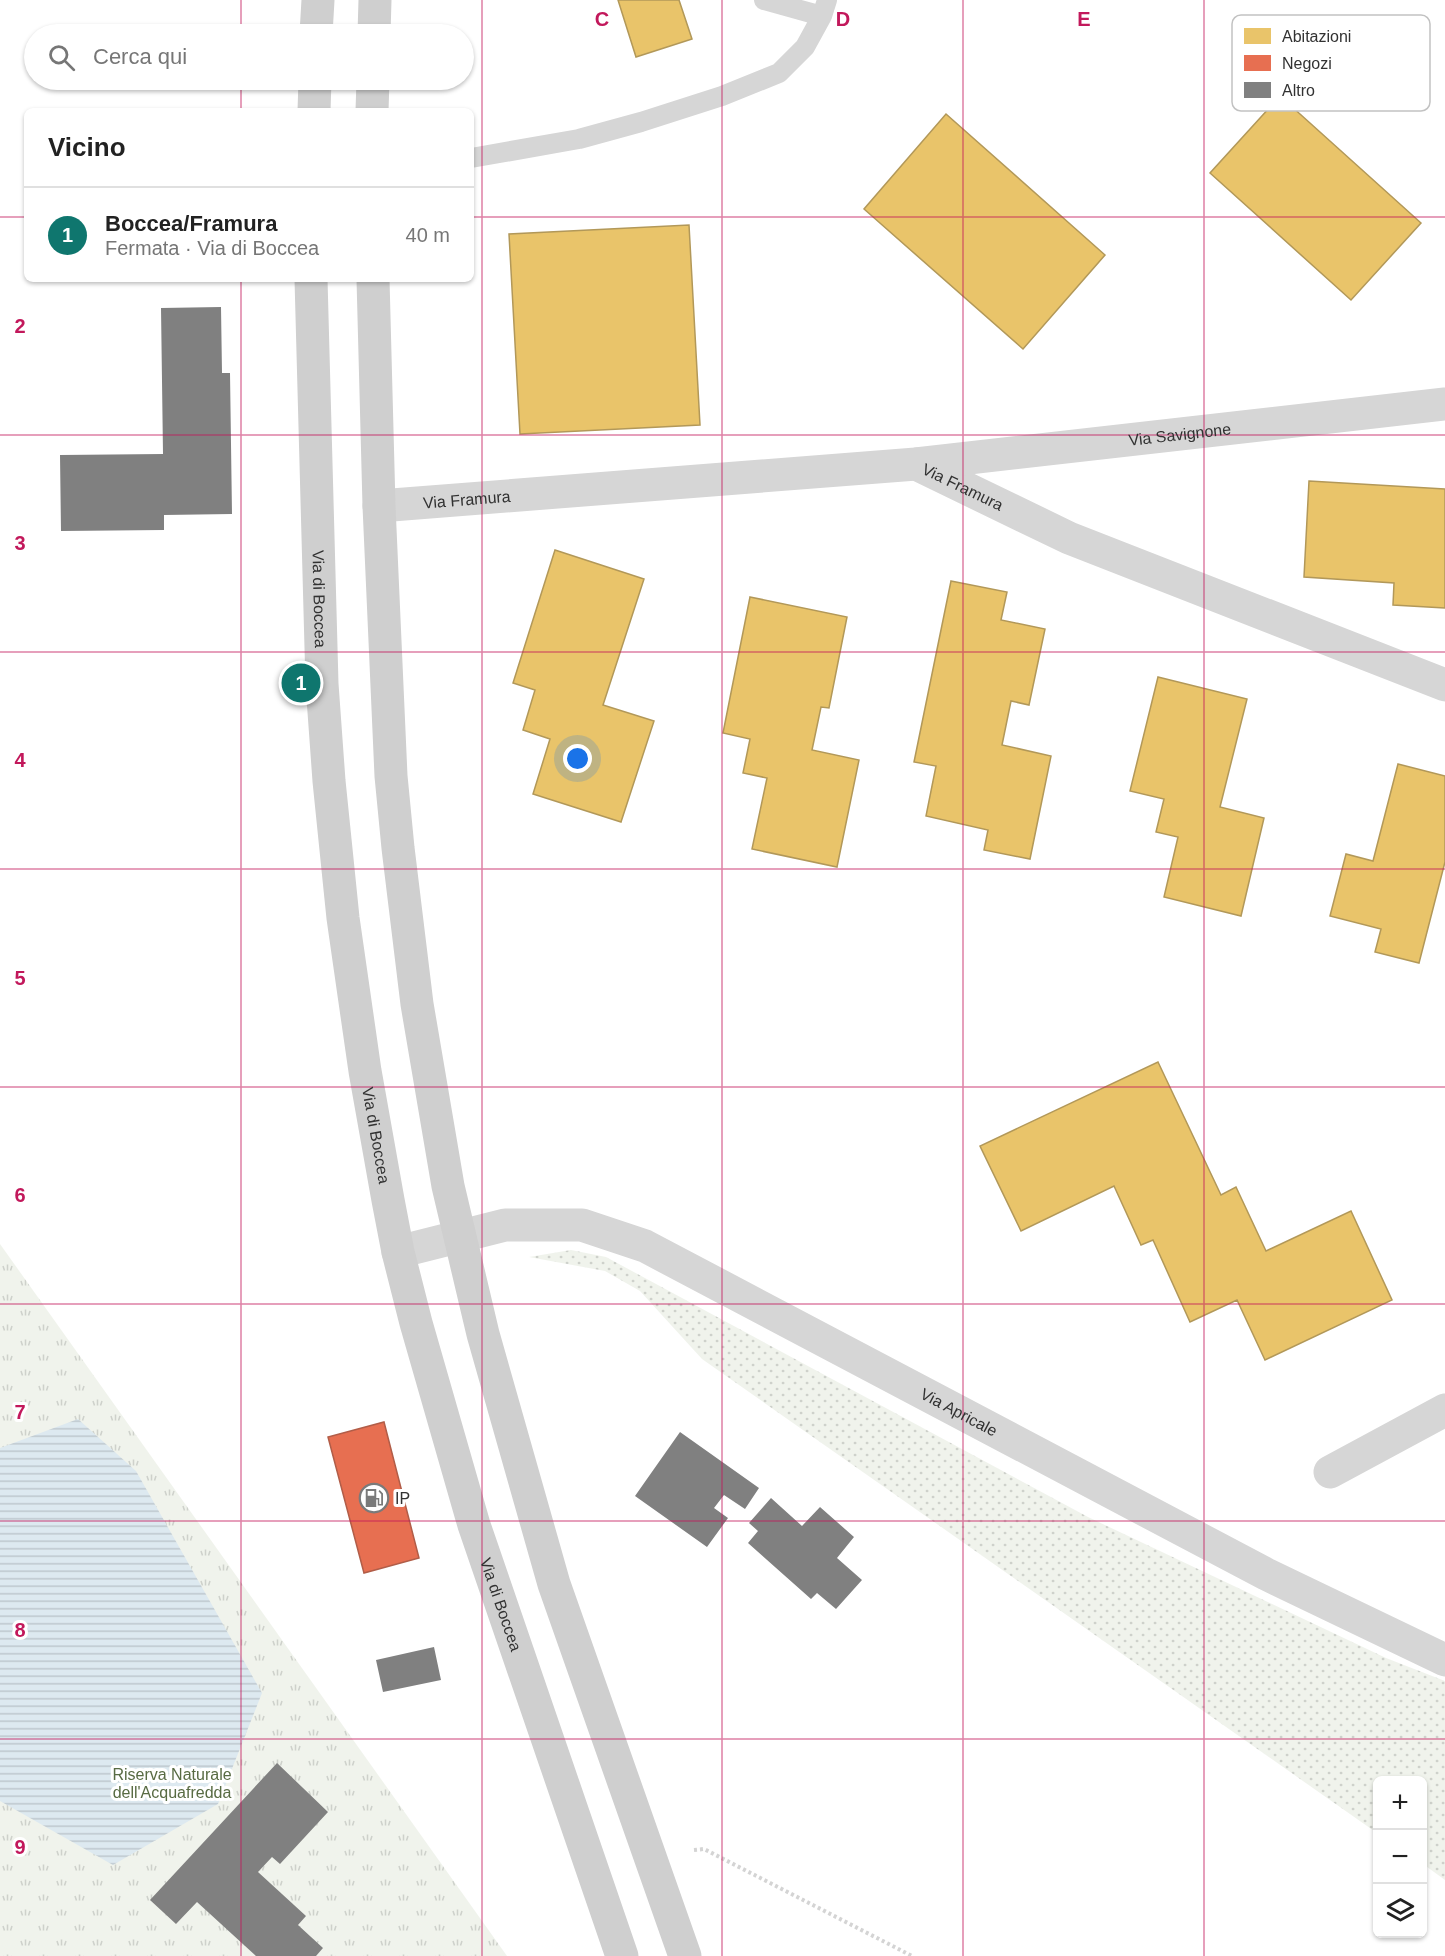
<!DOCTYPE html>
<html lang="it">
<head>
<meta charset="utf-8">
<style>
	:root { --surface:#fff; --page:#f2f2f2; --text:#222; --muted:#767676; --line:#e0e0e0; --accent:#0f766e }
	body { margin:0; font-family:Helvetica,sans-serif; background:var(--page); color:var(--text) }
	.controls { position:absolute; right:18px; bottom:18px; display:grid; overflow:hidden; border-radius:9px; box-shadow:0 2px 4px #0004 }
	.controls button { width:54px; height:54px; display:grid; place-items:center; padding:0; border:0; border-bottom:2px solid var(--line); background:var(--surface); color:var(--text); font:30px sans-serif }
	.you { position:absolute; left:578px; top:759px; width:21px; height:21px; margin:-15px; border:4px solid #fff; border-radius:50%; background:#1a73e8; box-shadow:0 0 0 9px #1a73e833 }
	.badge { display:grid; place-items:center; width:39px; height:39px; border-radius:50%; background:var(--accent); color:#fff; font-size:20px; font-weight:700 }
	.pin { position:absolute; translate:-50% -50%; border:3px solid #fff; box-shadow:0 2px 6px #0006 }
	.list { margin:0; padding:0; list-style:none }
	h2 { display:flex; justify-content:space-between; align-items:center; height:78px; margin:0; padding:0 24px; font-size:26px }
	h2 small { font-size:20px; font-weight:400; color:var(--muted) }
	.list li { display:grid; grid-template-columns:39px 1fr auto; gap:18px; align-items:center; box-sizing:border-box; height:96px; padding:0 24px; border-top:2px solid var(--line) }
	.list b { display:block; font-size:22px; white-space:nowrap }
	.list p { margin:0; font-size:20px; white-space:nowrap; color:var(--muted) }
	.list em { font-size:20px; font-style:normal; color:var(--muted) }
	.icon { flex:none; width:33px; height:33px; fill:none; stroke:currentColor; stroke-width:2; stroke-linecap:round; stroke-linejoin:round }
	.map { position:relative; flex:none; width:1445px; height:1956px; overflow:hidden }
	.search { position:absolute; background:var(--surface); box-shadow:0 2px 4px #0004; left:24px; top:24px; width:450px; height:66px; display:flex; align-items:center; gap:15px; box-sizing:border-box; padding:0 21px; border-radius:33px; color:var(--muted); font-size:22px }
	.panel { position:absolute; background:var(--surface); box-shadow:0 2px 4px #0004; left:24px; top:108px; width:450px; height:174px; border-radius:9px }
	.map>svg:first-child { display:block }
</style>
</head>
<body>
<div class="map">
<svg width="1445" height="1956" viewBox="0 0 1445 1956">
	<defs>
		<pattern id="grass-dots" width="8" height="8" patternUnits="userSpaceOnUse" patternTransform="scale(1.5)"><rect width="8" height="8" fill="#f0f3ec"/><path d="M2 2h.1M6 6h.1" fill="none" stroke="#ced1cb" stroke-width="1.8" stroke-linecap="round"/></pattern>
		<pattern id="park-tufts" width="24" height="20" patternUnits="userSpaceOnUse" patternTransform="scale(1.5)"><rect width="24" height="20" fill="#f0f3ec"/><path d="M3 7l-1-3M5 7V3M7 7l1-3M15 17l-1-3M17 17v-4M19 17l1-3" fill="none" stroke="#ced1cb"/></pattern>
		<pattern id="water-rules" width="6" height="5" patternUnits="userSpaceOnUse" patternTransform="scale(1.5)"><rect width="6" height="5" fill="#dde9f0"/><path d="M0 2.5h6" fill="none" stroke="#bec8ce"/></pattern>
	</defs>
	<rect width="100%" height="100%" fill="#fff"/>
	<path fill="url(#grass-dots)" d="M 571,1250 L 606,1257 L 1088,1517 L 1386,1658 L 1445,1681 L 1445,1880 L 1423,1864 L 1422,1780 L 1378,1780 L 1377,1833 L 702,1359 L 640,1291 L 605,1271 L 529,1257 Z"/>
	<path fill="url(#park-tufts)" d="M 0,1244 L 507,1956 L 0,1956 Z"/>
	<path fill="url(#water-rules)" d="M 78,1419 L 136,1471 L 262,1693 L 218,1804 L 113,1865 L 0,1801 L 0,1448 Z"/>
	<path fill="#e9c46a" stroke="#b29859" stroke-width="1.5" d="M 618,0 L 679,0 L 692,39 L 636,57 Z
		M 1280,96 L 1421,223 L 1351,300 L 1210,173 Z
		M 946,114 L 1105,255 L 1023,349 L 864,209 Z
		M 689,225 L 700,425 L 520,434 L 509,234 Z
		M 1309,481 L 1445,489 L 1445,608 L 1393,605 L 1394,583 L 1304,577 Z
		M 555,550 L 644,579 L 603,705 L 654,721 L 621,822 L 533,794 L 550,739 L 523,730 L 535,690 L 513,683 Z
		M 951,581 L 1007,592 L 1001,620 L 1045,629 L 1029,705 L 1011,701 L 1002,745 L 1051,756 L 1030,859 L 984,850 L 988,830 L 926,816 L 936,766 L 914,762 Z
		M 750,597 L 847,617 L 829,708 L 821,707 L 812,750 L 859,760 L 837,867 L 752,849 L 767,778 L 743,773 L 750,739 L 723,733 Z
		M 1158,677 L 1247,699 L 1220,807 L 1264,818 L 1241,916 L 1164,897 L 1178,837 L 1156,832 L 1164,799 L 1130,791 Z
		M 1398,764 L 1445,776 L 1445,862 L 1419,963 L 1375,952 L 1381,929 L 1330,916 L 1346,854 L 1373,861 Z
		M 1158,1062 L 1221,1195 L 1236,1187 L 1266,1251 L 1351,1211 L 1392,1300 L 1265,1360 L 1237,1300 L 1190,1322 L 1153,1240 L 1141,1245 L 1114,1186 L 1021,1231 L 980,1146 Z"/>
	<path fill="#e76f51" stroke="#b15d48" stroke-width="1.5" d="M 384,1422 L 419,1558 L 364,1573 L 328,1437 Z"/>
	<path fill="#808080" d="M 221,307 L 222,373 L 230,373 L 232,514 L 164,515 L 164,530 L 61,531 L 60,455 L 163,454 L 161,308 Z
		M 680,1432 L 759,1488 L 745,1509 L 724,1495 L 714,1508 L 728,1518 L 707,1547 L 635,1496 Z
		M 771,1498 L 802,1526 L 820,1507 L 854,1537 L 837,1558 L 862,1580 L 836,1609 L 817,1593 L 811,1599 L 748,1543 L 758,1531 L 749,1523 Z
		M 434,1647 L 441,1680 L 383,1692 L 376,1660 Z
		M 277,1763 L 328,1812 L 280,1864 L 272,1857 L 258,1872 L 306,1916 L 298,1925 L 323,1948 L 316,1956 L 256,1956 L 197,1902 L 176,1924 L 150,1900 Z"/>
	<g fill="none" stroke-linecap="round" stroke-linejoin="round">
		<path stroke="#d4d4d4" stroke-width="4" stroke-dasharray="3 3" stroke-linecap="butt" d="M 694,1850 L 704,1849 L 912,1956"/>
		<path stroke="#d6d6d6" stroke-width="20" d="M 764,0 L 822,16 L 827,0
			M 471,158 L 579,139 L 641,122 L 722,96 L 779,73 L 805,47 L 822,16"/>
		<g stroke="#d6d6d6" stroke-width="33">
			<path id="s1" d="M 916,464 L 1069,538 L 1445,685"/>
			<path id="s2" d="M 379,506 L 916,464 L 1445,404"/>
			<path id="s3" d="M 398,1252 L 505,1225 L 582,1225 L 645,1246 L 1266,1574 L 1445,1660"/>
			<path d="M 1330,1472 L 1445,1410"/>
		</g>
		<g stroke="#cfcfcf" stroke-width="33">
			<path d="M 316,34 L 318,0"/>
			<path d="M 374,34 L 375,0"/>
			<path d="M 314,111 L 315,80"/>
			<path d="M 372,111 L 373,80"/>
			<path id="s4" d="M 311,279 L 322,684 L 329,781 L 343,918 L 365,1071 L 388,1200 L 398,1252 L 416,1323 L 474,1525 L 622,1956"/>
			<path d="M 373,279 L 379,506 L 391,776 L 398,848 L 417,1004 L 448,1186 L 483,1334 L 554,1584 L 685,1956"/>
		</g>
	</g>
	<path fill="none" stroke="#c2185b" stroke-width="1.5" stroke-opacity="0.55" d="M 241,0 L 241,34M 482,0 L 482,1956M 722,0 L 722,1956M 963,0 L 963,1956M 1204,0 L 1204,1956M 241,80 L 241,111M 0,217 L 27,217M 471,217 L 1445,217M 241,279 L 241,1956M 0,435 L 1445,435M 0,652 L 1445,652M 0,869 L 1445,869M 0,1087 L 1445,1087M 0,1304 L 1445,1304M 0,1521 L 1445,1521M 0,1739 L 1445,1739"/>
	<defs>
		<g id="fuel-ring" transform="scale(1.5)"><circle r="9.5" fill="#fff" stroke="#7a7a7a" stroke-width="1.5"/><path d="M-5.5-6h7V0h2V4h1.3V-2.5L3-4.5l.8-.8L6-3V5H2.5V1h-1V6h-7ZM-4.2-4.7v3.2H.2V-4.7Z" fill="#7a7a7a"/></g>
	</defs>
	<g fill-rule="evenodd">
		<use href="#fuel-ring" x="374" y="1498"/>
	</g>
	<g text-anchor="middle" stroke-width="6" stroke-linejoin="round" paint-order="stroke">
		<g font-size="16" fill="#323232" stroke="#fff">
			<text dy="6" stroke="none"><textPath href="#s2" startOffset="804">Via Savignone</textPath></text>
			<text dy="6" stroke="none"><textPath href="#s1" startOffset="52">Via Framura</textPath></text>
			<text dy="6" stroke="none"><textPath href="#s2" startOffset="88">Via Framura</textPath></text>
			<text dy="6" stroke="none"><textPath href="#s4" startOffset="320">Via di Boccea</textPath></text>
			<text dy="6" stroke="none"><textPath href="#s4" startOffset="860">Via di Boccea</textPath></text>
			<text dy="6" stroke="none"><textPath href="#s3" startOffset="609">Via Apricale</textPath></text>
			<text dy="6" stroke="none"><textPath href="#s4" startOffset="1346">Via di Boccea</textPath></text>
		</g>
		<g font-size="16" fill="#323232" stroke="#fff" text-anchor="start">
			<text x="395" y="1504">IP</text>
		</g>
		<g font-size="16" fill="#586b43" stroke="#fff">
			<text x="172" y="1780">Riserva Naturale<tspan x="172" dy="18">dell'Acquafredda</tspan></text>
		</g>
	</g>
	<rect x="1232" y="15" width="198" height="96" rx="9" fill="#fff" stroke="#c2c2c2" stroke-width="1.5"/>
	<rect x="1244" y="28" width="27" height="16" fill="#e9c46a"/>
	<rect x="1244" y="55" width="27" height="16" fill="#e76f51"/>
	<rect x="1244" y="82" width="27" height="16" fill="#808080"/>
	<g font-size="16" fill="#323232">
		<text x="1282" y="42">Abitazioni</text>
		<text x="1282" y="69">Negozi</text>
		<text x="1282" y="96">Altro</text>
	</g>
	<g font-size="20" text-anchor="middle" font-weight="bold" fill="#c2185b" stroke="#fff" stroke-width="6" stroke-linejoin="round" paint-order="stroke">
		<text x="602" y="26">C</text>
		<text x="843" y="26">D</text>
		<text x="1084" y="26">E</text>
		<text x="20" y="333">2</text>
		<text x="20" y="550">3</text>
		<text x="20" y="767">4</text>
		<text x="20" y="985">5</text>
		<text x="20" y="1202">6</text>
		<text x="20" y="1419">7</text>
		<text x="20" y="1637">8</text>
		<text x="20" y="1854">9</text>
	</g>
</svg>
<div class="controls">
<button>+</button>
<button>−</button>
<button><svg class="icon" aria-label="layers" viewBox="0 0 24 24"><path d="M12 4l9 5-9 5-9-5zM3 14l9 5 9-5"/></svg></button>
</div>
<div class="you"></div>
<div class="pin badge" style="left:301px;top:683px">1</div>
<div class="search"><svg class="icon" aria-label="search" viewBox="0 0 24 24"><circle cx="10" cy="10" r="6"/><path d="M15 15l6 6"/></svg>Cerca qui</div>
<section class="panel">
<h2>Vicino<small></small></h2>
<ul class="list">
<li><span class="badge">1</span><div><b>Boccea/Framura</b><p>Fermata · Via di Boccea</p></div><em>40 m</em></li>
</ul>
</section>
</div>
</body>
</html>
